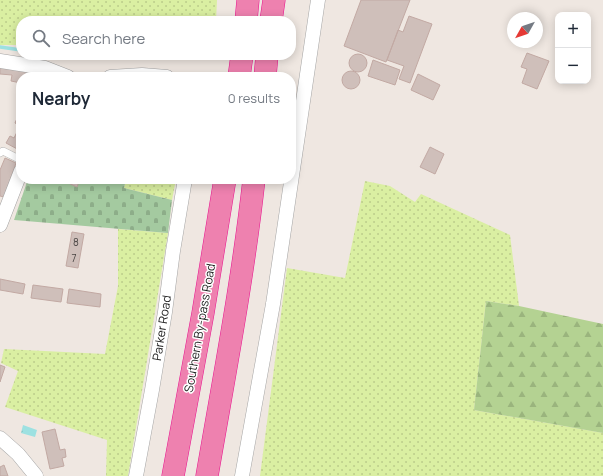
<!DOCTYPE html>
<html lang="en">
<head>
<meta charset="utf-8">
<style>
	:root { --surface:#fff; --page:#f6f6f7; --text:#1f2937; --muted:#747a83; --line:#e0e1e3 }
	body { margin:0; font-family:Manrope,sans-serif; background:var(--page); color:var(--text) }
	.controls { position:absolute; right:12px; top:12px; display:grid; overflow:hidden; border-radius:8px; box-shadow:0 2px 10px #0003 }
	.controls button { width:36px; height:36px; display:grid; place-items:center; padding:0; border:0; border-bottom:1px solid var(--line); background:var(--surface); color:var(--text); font:20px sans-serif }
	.compass { position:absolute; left:507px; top:12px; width:36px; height:36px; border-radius:50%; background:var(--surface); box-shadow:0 2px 10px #0003; rotate:230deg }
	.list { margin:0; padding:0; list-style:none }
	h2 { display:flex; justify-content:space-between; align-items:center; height:52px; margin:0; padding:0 16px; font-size:17px }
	h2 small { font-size:13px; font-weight:400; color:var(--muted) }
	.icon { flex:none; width:22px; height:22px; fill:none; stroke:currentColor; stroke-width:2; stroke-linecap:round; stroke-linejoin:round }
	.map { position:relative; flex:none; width:603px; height:476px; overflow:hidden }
	.search { position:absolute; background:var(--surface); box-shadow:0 2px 10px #0003; left:16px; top:16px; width:280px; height:44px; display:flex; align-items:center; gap:10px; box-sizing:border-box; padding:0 14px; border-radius:16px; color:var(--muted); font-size:15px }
	.panel { position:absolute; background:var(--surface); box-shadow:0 2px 10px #0003; left:16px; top:72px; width:280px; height:112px; border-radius:16px }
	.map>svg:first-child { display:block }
</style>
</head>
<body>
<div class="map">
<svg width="603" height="476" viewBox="0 0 603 476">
	<defs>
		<pattern id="grass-dots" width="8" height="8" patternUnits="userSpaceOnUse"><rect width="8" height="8" fill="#daefa2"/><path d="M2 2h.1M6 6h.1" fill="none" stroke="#bbcc8b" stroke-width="1.8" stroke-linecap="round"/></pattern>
		<pattern id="forest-firs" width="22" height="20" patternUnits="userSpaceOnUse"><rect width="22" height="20" fill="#b4d292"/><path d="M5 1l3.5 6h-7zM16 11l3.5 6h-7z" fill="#9ab47d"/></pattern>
		<pattern id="cemetery-stones" width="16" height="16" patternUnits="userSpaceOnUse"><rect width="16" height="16" fill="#a4caa0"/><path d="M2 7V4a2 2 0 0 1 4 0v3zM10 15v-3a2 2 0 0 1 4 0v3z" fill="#8dad89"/></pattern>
		<pattern id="water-ripples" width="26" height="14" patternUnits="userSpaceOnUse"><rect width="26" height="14" fill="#9de1e1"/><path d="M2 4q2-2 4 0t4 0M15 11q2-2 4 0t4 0" fill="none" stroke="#87c1c1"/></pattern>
	</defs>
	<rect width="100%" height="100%" fill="#efe7e1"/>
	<path fill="url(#grass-dots)" d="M 0,0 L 217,0 L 216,21 L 21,21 L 21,45 L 0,45 Z
		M 126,179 L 176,179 L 172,200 L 124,188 Z
		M 365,181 L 390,186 L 415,202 L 421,194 L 510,235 L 519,306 L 486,301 L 474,410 L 603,433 L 603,476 L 260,476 L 287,268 L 345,278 Z
		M 118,229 L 168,233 L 128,476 L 106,476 L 107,440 L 5,407 L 18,371 L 1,363 L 4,349 L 105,354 L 118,286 Z"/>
	<path fill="url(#forest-firs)" d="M 486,301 L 519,306 L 603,324 L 603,433 L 474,410 Z"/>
	<path fill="url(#cemetery-stones)" d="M 28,179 L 126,179 L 124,188 L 172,200 L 168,233 L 14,220 Z"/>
	<path fill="url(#water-ripples)" d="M 23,425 L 37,430 L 35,437 L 21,433 Z"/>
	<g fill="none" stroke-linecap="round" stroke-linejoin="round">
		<path stroke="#9de1e1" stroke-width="3.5" d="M 0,47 L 21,50
			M 58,55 L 80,58 L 118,57"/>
	</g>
	<path fill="#cfbfba" stroke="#c2a9a3" d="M 361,0 L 410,0 L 386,62 L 344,46 Z
		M 409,16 L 432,24 L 410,83 L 399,79 L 404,66 L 387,60 L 398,30 L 403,32 Z
		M 527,53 L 549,61 L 537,89 L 522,83 L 527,69 L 521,67 Z
		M349 63a9 9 0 1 1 18 0a9 9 0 1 1-18 0Z
		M 373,60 L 400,70 L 395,85 L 368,76 Z
		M 0,67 L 56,75 L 55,77 L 21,77 L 21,83 L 11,81 L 12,75 L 0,74 Z
		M342 80a9 9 0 1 1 18 0a9 9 0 1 1-18 0Z
		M 418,74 L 440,85 L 433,100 L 411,90 Z
		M 18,116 L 21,118 L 21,151 L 6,143 L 10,136 L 14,138 L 20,126 L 15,123 Z
		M 430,147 L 444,154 L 435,174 L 420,167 Z
		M 5,158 L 16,163 L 4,197 L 0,196 L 0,170 Z
		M 59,179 L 80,179 L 77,187 Z
		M 72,232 L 84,234 L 78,268 L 66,266 Z
		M 0,279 L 25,284 L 23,294 L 0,290 Z
		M 33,285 L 63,289 L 61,302 L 31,298 Z
		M 69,289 L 101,294 L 100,307 L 67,303 Z
		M 0,365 L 5,367 L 0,382 Z
		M 55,429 L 60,450 L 65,449 L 66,457 L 62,458 L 64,466 L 50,469 L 42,432 Z
		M 4,465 L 8,476 L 0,476 L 0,467 Z"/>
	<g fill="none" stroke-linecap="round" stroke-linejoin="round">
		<g stroke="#a4a4a4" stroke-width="8">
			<path id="lane" d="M 0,153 L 3,151 L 21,160"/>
		</g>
		<g stroke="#a4a4a4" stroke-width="15">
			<path id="street" d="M 0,61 L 45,68 L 68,77
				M 110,77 L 142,75 L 167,77
				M 0,225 L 21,171
				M 0,438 L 18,454 L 36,476
				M 136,476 L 152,390 L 165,312 L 173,251 L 185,179
				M 242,476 L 273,304 L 318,0"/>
		</g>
		<g stroke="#e8148f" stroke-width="23">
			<path id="highway" d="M 246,21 L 248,0
				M 271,21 L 274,0
				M 239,77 L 242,55
				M 265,77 L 267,55
				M 173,476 L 203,313 L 225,179
				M 207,476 C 224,377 243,279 254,179"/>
		</g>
		<use href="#lane" stroke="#fff" stroke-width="7"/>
		<use href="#street" stroke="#fff" stroke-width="14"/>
		<use href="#highway" stroke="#ee81af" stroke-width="22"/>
	</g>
	<g text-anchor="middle" stroke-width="3" stroke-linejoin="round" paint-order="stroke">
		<g font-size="10" fill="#4a4644">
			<text x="76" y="246">8</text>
			<text x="74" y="262">7</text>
		</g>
		<g font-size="12" fill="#1d1d1d" stroke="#fff">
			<text transform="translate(162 328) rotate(-81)" y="4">Parker Road</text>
			<text transform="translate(200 328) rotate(-80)" y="4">Southern By-pass Road</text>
		</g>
	</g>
</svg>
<div class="controls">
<button>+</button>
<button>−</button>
</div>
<svg class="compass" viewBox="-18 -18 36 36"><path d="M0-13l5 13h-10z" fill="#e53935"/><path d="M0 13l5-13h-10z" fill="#747a83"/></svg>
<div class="search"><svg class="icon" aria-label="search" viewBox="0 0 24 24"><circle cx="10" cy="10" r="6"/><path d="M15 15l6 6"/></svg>Search here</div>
<section class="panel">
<h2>Nearby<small>0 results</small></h2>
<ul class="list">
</ul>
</section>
</div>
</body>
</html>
